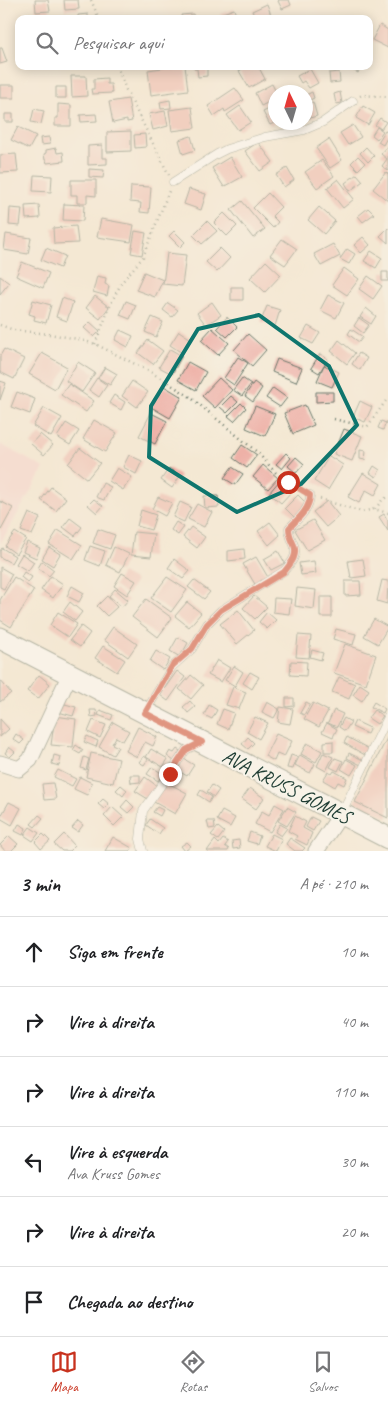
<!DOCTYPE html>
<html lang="pt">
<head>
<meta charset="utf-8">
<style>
	:root { --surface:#fff; --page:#f6f6f6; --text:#202124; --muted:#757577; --line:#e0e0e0; --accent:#c8321e }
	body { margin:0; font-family:Caveat,sans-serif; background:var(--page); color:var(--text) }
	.compass { position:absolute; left:268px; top:85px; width:45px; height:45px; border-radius:50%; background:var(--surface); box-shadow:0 2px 12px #0003; rotate:355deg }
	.stop { position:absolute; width:15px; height:15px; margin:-11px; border:4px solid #c8321e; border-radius:50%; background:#fff }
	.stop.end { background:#c8321e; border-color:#fff; box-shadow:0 1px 5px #0008 }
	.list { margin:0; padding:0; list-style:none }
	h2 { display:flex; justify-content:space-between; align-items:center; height:65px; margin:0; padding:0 20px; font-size:21px }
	h2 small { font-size:16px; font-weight:400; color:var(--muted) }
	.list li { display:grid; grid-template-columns:32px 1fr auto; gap:15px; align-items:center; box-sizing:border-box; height:70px; padding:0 20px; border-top:1px solid var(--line) }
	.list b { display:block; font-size:19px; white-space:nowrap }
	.list p { margin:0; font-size:16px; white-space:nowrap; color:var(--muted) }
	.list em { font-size:16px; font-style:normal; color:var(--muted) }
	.icon { flex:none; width:28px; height:28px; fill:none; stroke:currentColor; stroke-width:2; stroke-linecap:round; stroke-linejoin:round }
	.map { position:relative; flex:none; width:388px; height:851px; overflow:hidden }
	.search { position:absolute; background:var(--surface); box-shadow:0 2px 12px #0003; left:15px; right:15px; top:15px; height:55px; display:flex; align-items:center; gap:12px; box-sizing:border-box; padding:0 18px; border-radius:10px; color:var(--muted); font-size:19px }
	.sheet { height:485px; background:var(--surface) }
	nav { display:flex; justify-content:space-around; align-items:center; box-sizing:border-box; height:70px; border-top:1px solid var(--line); background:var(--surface); font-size:14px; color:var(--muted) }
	nav a { display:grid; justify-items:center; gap:2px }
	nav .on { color:var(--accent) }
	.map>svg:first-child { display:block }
</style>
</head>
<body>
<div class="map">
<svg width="388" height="851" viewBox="0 0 388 851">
	<rect width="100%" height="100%" fill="#f7f3e8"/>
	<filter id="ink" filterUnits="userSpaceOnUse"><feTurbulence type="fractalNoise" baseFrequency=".02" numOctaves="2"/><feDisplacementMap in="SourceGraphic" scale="10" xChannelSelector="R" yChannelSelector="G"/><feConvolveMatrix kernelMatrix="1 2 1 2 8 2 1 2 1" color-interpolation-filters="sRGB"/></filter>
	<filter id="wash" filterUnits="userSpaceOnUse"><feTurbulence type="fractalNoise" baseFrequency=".0096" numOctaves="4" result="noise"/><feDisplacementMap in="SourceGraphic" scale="20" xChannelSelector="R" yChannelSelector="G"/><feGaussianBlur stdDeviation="1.12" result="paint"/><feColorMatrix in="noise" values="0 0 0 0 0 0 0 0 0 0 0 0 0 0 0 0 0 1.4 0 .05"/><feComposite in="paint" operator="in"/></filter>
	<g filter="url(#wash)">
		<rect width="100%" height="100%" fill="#f4e8d3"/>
		<path fill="#f7d0cc" d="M 0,444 L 44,468 L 0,544 Z"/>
		<g id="blocks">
			<path fill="#eeb1a7" d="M 35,0 L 48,0 L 50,11 L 36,12 Z
				M 64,0 L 78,0 L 79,9 L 65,10 Z
				M 279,0 L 289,0 L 291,5 L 282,9 L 278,1 Z
				M 267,4 L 271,15 L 261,19 L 256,19 L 252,11 Z
				M 234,9 L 237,19 L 222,19 L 220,14 Z
				M 88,14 L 88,19 L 78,19 L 78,15 Z
				M 193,14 L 194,19 L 182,19 L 181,15 Z
				M 380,25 L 388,30 L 388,48 L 372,40 Z
				M 0,48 L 2,48 L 7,62 L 0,64 Z
				M 176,66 L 185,66 L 188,90 L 151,95 L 148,70 Z
				M 193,66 L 207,66 L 207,76 L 198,77 L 197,69 L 194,69 Z
				M 247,66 L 258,66 L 265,79 L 249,88 L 239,71 Z
				M 346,66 L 362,66 L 358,73 Z
				M 310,69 L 318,83 L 309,88 L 304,81 L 301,83 L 297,76 Z
				M 339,72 L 340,82 L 330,83 L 329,73 Z
				M 71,76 L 86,76 L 87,96 L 72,97 Z
				M 107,78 L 107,84 L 111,84 L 112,93 L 92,94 L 91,89 L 94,89 L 94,79 Z
				M 272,84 L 276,92 L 276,101 L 271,103 L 271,101 L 261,106 L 255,93 Z
				M 0,85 L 14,85 L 14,98 L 0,98 Z
				M 56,87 L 66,87 L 66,98 L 56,98 Z
				M 235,88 L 244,100 L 225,112 L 224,109 L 214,116 L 208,106 Z
				M 312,92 L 314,98 L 306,102 L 306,95 Z
				M 340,92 L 342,103 L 336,104 L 334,94 Z
				M 128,99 L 132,121 L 127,122 L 127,120 L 113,123 L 109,102 Z
				M 170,100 L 171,108 L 161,109 L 160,102 Z
				M 313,102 L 317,116 L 306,119 L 306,104 Z
				M 58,104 L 71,105 L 71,126 L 55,126 L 55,118 L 58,118 Z
				M 240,106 L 251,122 L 238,130 L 227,115 Z
				M 363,106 L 375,113 L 368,125 L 356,118 Z
				M 192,107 L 195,128 L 172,131 L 169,110 Z
				M 273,107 L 276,112 L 276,122 L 270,125 L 263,112 Z
				M 34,109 L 44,111 L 41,124 L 31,122 Z
				M 165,111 L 168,126 L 153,130 L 149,114 Z
				M 5,114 L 13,114 L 13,122 L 5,122 Z
				M 96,114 L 97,121 L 81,122 L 80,115 Z
				M 380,118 L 386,122 L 381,129 L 375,125 Z
				M 282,122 L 291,122 L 293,126 L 286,130 Z
				M 353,125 L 361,137 L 348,145 L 340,133 Z
				M 18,127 L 36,136 L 29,149 L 11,140 Z
				M 377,127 L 383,131 L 377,139 L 372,135 Z
				M 131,131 L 131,151 L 107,152 L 107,132 Z
				M 385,131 L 388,132 L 388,136 L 383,145 L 378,142 Z
				M 145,134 L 146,147 L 135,148 L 134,135 Z
				M 191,136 L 195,150 L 183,154 L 179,140 Z
				M 49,137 L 50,144 L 41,145 L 40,138 Z
				M 329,139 L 342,160 L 330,168 L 316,148 Z
				M 258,142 L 273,162 L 260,171 L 245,151 Z
				M 102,145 L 102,158 L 107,158 L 107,164 L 88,165 L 88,146 Z
				M 388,146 L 388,171 L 382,166 L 387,159 L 381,154 Z
				M 366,147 L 374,156 L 368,162 L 360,153 Z
				M 56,148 L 57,153 L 63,152 L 64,161 L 47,163 L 46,160 L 45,160 L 44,154 L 46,153 L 46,150 Z
				M 16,154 L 18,172 L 0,173 L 0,155 Z
				M 358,156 L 365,163 L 358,170 L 351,163 Z
				M 230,157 L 242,177 L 224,187 L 212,168 Z
				M 322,160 L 334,176 L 317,188 L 305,172 Z
				M 287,168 L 294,180 L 284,187 L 276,175 Z
				M 89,169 L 104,170 L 103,178 L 89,177 Z
				M 386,172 L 388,174 L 388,201 L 373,189 Z
				M 357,174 L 363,181 L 350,191 L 345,183 Z
				M 34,175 L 52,176 L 51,192 L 33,191 Z
				M 338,179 L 354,199 L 343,208 L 327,188 Z
				M 71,180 L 96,180 L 96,196 L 87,195 L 87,203 L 77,203 L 77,195 L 71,195 Z
				M 131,186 L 151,187 L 149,213 L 140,212 L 141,203 L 130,202 Z
				M 189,189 L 206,194 L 201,210 L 184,204 Z
				M 268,193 L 281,207 L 272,216 L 278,222 L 273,228 L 253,208 Z
				M 242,201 L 265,229 L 253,238 L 231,210 Z
				M 64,204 L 84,205 L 83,221 L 63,220 Z
				M 39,205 L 40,218 L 26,219 L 25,206 Z
				M 319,207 L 335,221 L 324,234 L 308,220 Z
				M 10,208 L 22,209 L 20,226 L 9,225 Z
				M 368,208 L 374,214 L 363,222 L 358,216 Z
				M 224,213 L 237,226 L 227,236 L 214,223 Z
				M 101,219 L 134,225 L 131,242 L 97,237 Z
				M 207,221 L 217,231 L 202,244 L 193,235 Z
				M 76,226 L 78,243 L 54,244 L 53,228 Z
				M 388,228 L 388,243 L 380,236 Z
				M 135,231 L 146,233 L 142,255 L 131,253 Z
				M 174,231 L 185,242 L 180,247 L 169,236 Z
				M 6,234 L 31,238 L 28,254 L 4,250 Z
				M 363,237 L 370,245 L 361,253 L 354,245 Z
				M 282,239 L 297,249 L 285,265 L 270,255 Z
				M 333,244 L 340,256 L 321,266 L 314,254 Z
				M 46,248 L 65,256 L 60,268 L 41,260 Z
				M 220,248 L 230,258 L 217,272 L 206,262 Z
				M 347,249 L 355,254 L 349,264 L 340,259 Z
				M 371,251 L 382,258 L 376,268 L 364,261 Z
				M 167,253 L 186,255 L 182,286 L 163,284 Z
				M 266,261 L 281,275 L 265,292 L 250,278 Z
				M 22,262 L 49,273 L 43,288 L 16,276 Z
				M 344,268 L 359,279 L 347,295 L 332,285 Z
				M 144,272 L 163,280 L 155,297 L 136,290 Z
				M 382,272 L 388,272 L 388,281 L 382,281 Z
				M 0,276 L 9,283 L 0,294 Z
				M 97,276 L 106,278 L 105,284 L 109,286 L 107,296 L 93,292 Z
				M 368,276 L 382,286 L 373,299 L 359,289 Z
				M 231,287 L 243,287 L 243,300 L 231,300 Z
				M 328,295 L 344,303 L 336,318 L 320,310 Z
				M 95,296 L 109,307 L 100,319 L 86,308 Z
				M 62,298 L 73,302 L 67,321 L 56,317 Z
				M 33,300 L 51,305 L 46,323 L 34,320 L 35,316 L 29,314 Z
				M 126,301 L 136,305 L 130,319 L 120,315 Z
				M 212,302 L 221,315 L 206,325 L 197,313 Z
				M 168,303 L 178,310 L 172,317 L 163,310 Z
				M 267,306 L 280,310 L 275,326 L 261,321 Z
				M 366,308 L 376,316 L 371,324 L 360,317 Z
				M 152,317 L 163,322 L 156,337 L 145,332 Z
				M 227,317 L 237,327 L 227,337 L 217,328 Z
				M 359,318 L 369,325 L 363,333 L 354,326 Z
				M 90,322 L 100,331 L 94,337 L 84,328 Z
				M 308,326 L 320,333 L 313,344 L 301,338 Z
				M 212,328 L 229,343 L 218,355 L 201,340 Z
				M 351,329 L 363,337 L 359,342 L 348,334 Z
				M 120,330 L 133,336 L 128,347 L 115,340 Z
				M 179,331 L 191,339 L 182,353 L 170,345 Z
				M 248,334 L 266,350 L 252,366 L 234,350 Z
				M 148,340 L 163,351 L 153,364 L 138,353 Z
				M 339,340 L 355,353 L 347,364 L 331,351 Z
				M 4,349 L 24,359 L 14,379 L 0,372 L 0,356 Z
				M 170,349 L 182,356 L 172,374 L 159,367 Z
				M 42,353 L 67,367 L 55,389 L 29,374 Z
				M 359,353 L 367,358 L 360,370 L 352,364 Z
				M 320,354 L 328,359 L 319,373 L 311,368 Z
				M 238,357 L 248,363 L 234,385 L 224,378 Z
				M 277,359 L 302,368 L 296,382 L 272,372 Z
				M 78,362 L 95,373 L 82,392 L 66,381 Z
				M 188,362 L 206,372 L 196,390 L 178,380 Z
				M 324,365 L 339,372 L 332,387 L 317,381 Z
				M 105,367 L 117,374 L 110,385 L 98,378 Z
				M 97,378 L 107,385 L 99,397 L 89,390 Z
				M 219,378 L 232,390 L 215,408 L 202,396 Z
				M 242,378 L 251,384 L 242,396 L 233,390 Z
				M 0,381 L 6,383 L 0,400 Z
				M 132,381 L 148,392 L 137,407 L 122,396 Z
				M 254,382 L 262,388 L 253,402 L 245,396 Z
				M 69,384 L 94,401 L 86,412 L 61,395 Z
				M 164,386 L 182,397 L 170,418 L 151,407 Z
				M 273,388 L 287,398 L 280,407 L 266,398 Z
				M 17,392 L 35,399 L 30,414 L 11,407 Z
				M 316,392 L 333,392 L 333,401 L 316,402 Z
				M 114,395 L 125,402 L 121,410 L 109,403 Z
				M 231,396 L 238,402 L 227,413 L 220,407 Z
				M 360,401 L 372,407 L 365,422 L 353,417 Z
				M 241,403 L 246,408 L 234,421 L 228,416 Z
				M 305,405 L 314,425 L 293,434 L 284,413 Z
				M 255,406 L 275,414 L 265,436 L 246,428 Z
				M 44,408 L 62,418 L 51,437 L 33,426 Z
				M 151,413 L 167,421 L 155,444 L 139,436 Z
				M 94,420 L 117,433 L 105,452 L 83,439 Z
				M 381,421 L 386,423 L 383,430 L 378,428 Z
				M 66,423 L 79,431 L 70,445 L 57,437 Z
				M 344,429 L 362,436 L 352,461 L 334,454 Z
				M 40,434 L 53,445 L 44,455 L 31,444 Z
				M 242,445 L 257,455 L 247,468 L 233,458 Z
				M 80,448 L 100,463 L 87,479 L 68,464 Z
				M 360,450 L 366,451 L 365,460 L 360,459 Z
				M 286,453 L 291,458 L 282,469 L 276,464 Z
				M 129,455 L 142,461 L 136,474 L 123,467 Z
				M 329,456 L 343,465 L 328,490 L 314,481 Z
				M 296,457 L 304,464 L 296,473 L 288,466 Z
				M 263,465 L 278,478 L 268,489 L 253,477 Z
				M 374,466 L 380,470 L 376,477 L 370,473 Z
				M 232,467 L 243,474 L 235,485 L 224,478 Z
				M 117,468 L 132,477 L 123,490 L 109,481 Z
				M 169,468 L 180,476 L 172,488 L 161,480 Z
				M 363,473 L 381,484 L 375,495 L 366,490 L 359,503 L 348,497 Z
				M 280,480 L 292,491 L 281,503 L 269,493 Z
				M 103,483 L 111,487 L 104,500 L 96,497 Z
				M 51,487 L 66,498 L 56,511 L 41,500 Z
				M 298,495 L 307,504 L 294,517 L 285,508 Z
				M 204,496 L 218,496 L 219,507 L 205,508 Z
				M 158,497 L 172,503 L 165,516 L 152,509 Z
				M 94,499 L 103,506 L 97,513 L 88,505 Z
				M 0,501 L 13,508 L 0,532 Z
				M 327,501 L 339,516 L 326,527 L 313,512 Z
				M 180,502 L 191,507 L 184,522 L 173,517 Z
				M 197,504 L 212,512 L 204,527 L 188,519 Z
				M 141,510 L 156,515 L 151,530 L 137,526 Z
				M 29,513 L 40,518 L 32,535 L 21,531 Z
				M 384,514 L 388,521 L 388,531 L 379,517 Z
				M 70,518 L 82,527 L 75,536 L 63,527 Z
				M 313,520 L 325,540 L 307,550 L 295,530 Z
				M 176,522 L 184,527 L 178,535 L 171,530 Z
				M 270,522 L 280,535 L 269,545 L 258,531 Z
				M 191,527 L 205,537 L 197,548 L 183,537 Z
				M 98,529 L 115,535 L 110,549 L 93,543 Z
				M 58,530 L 82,545 L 73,559 L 49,544 Z
				M 15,532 L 26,539 L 16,554 L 5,546 Z
				M 134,532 L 154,534 L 151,557 L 131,555 Z
				M 27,542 L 40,548 L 36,558 L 23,552 Z
				M 90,546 L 105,551 L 100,566 L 85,560 Z
				M 49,547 L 60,554 L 53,566 L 42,559 Z
				M 114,547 L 129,554 L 120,572 L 106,565 Z
				M 2,548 L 15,556 L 11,563 L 0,557 L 0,551 Z
				M 244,549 L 245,559 L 228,561 L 228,551 Z
				M 278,551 L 285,563 L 271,570 L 264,559 Z
				M 22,554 L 34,562 L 28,571 L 16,564 Z
				M 256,557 L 269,579 L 256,586 L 243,564 Z
				M 174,559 L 190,571 L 183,579 L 168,568 Z
				M 363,559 L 366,576 L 351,578 L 348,561 Z
				M 42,561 L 54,570 L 49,576 L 38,568 Z
				M 314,561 L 316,573 L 301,575 L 299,563 Z
				M 0,567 L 12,574 L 4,589 L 0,587 Z
				M 24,572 L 32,577 L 28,583 L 21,577 Z
				M 122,573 L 136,581 L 127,595 L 114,586 Z
				M 51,576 L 63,584 L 53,598 L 41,590 Z
				M 14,577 L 34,590 L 11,627 L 0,620 L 0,600 Z
				M 167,577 L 187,590 L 171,612 L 151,598 Z
				M 194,580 L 210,592 L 204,599 L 188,587 Z
				M 382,580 L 388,581 L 387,604 L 377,601 Z
				M 345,581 L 360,581 L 361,595 L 345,596 Z
				M 72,586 L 84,593 L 79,602 L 67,596 Z
				M 297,588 L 316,590 L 314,609 L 295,606 Z
				M 115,589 L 128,600 L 122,607 L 109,596 Z
				M 107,596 L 117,607 L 107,616 L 97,606 Z
				M 254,596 L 267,607 L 255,619 L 243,608 Z
				M 320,597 L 332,597 L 332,617 L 320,617 Z
				M 274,598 L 291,599 L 289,614 L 273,612 Z
				M 146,599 L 172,618 L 158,637 L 132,617 Z
				M 70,602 L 82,612 L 75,621 L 63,612 Z
				M 187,602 L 201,613 L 189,627 L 175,616 Z
				M 238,610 L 254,630 L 237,644 L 220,624 Z
				M 58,612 L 77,624 L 68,637 L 50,625 Z
				M 267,612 L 276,620 L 267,629 L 259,622 Z
				M 374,619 L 388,627 L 378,644 L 364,636 Z
				M 81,626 L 90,633 L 80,647 L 70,640 Z
				M 113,627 L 137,644 L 128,657 L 104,640 Z
				M 336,629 L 356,634 L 353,645 L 333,639 Z
				M 298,635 L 311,636 L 309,658 L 296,657 Z
				M 178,637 L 188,643 L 180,657 L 170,651 Z
				M 345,644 L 376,655 L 366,684 L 334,673 Z
				M 103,646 L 125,660 L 117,672 L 95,658 Z
				M 312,650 L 323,653 L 321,660 L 310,657 Z
				M 156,651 L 170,659 L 163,670 L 150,661 Z
				M 217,660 L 230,668 L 221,682 L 208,675 Z
				M 291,661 L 307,662 L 306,676 L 290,675 Z
				M 234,666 L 243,672 L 235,686 L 225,680 Z
				M 177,671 L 185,677 L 168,701 L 160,695 Z
				M 250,672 L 259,677 L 252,689 L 243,683 Z
				M 39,675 L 50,684 L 38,699 L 27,691 Z
				M 191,675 L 203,685 L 191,699 L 179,689 Z
				M 339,677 L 355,684 L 349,699 L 332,692 Z
				M 0,680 L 11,693 L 0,702 Z
				M 360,684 L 369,690 L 362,701 L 353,695 Z
				M 233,687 L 246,692 L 239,709 L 226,705 Z
				M 286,698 L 294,698 L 294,706 L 286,707 Z
				M 190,701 L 195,707 L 188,713 L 183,707 Z
				M 267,702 L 279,709 L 274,718 L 262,712 Z
				M 306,702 L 310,704 L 304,715 L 300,713 Z
				M 374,702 L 385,709 L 383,713 L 371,707 Z
				M 61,703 L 76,707 L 73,716 L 58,712 Z
				M 313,703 L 328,711 L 319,727 L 304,719 Z
				M 209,705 L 217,710 L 212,719 L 204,715 Z
				M 280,707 L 293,709 L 290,724 L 278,722 Z
				M 223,709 L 234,713 L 228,729 L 217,724 Z
				M 90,710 L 96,710 L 97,716 L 91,717 Z
				M 100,710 L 113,715 L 111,720 L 98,715 Z
				M 334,710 L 343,714 L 337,727 L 328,723 Z
				M 374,710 L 383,716 L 377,724 L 368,718 Z
				M 55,716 L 76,719 L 73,747 L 51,745 Z
				M 255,717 L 268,723 L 259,739 L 247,732 Z
				M 344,718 L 351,722 L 345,731 L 339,727 Z
				M 0,719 L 9,729 L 0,737 Z
				M 93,720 L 106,725 L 100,738 L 88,732 Z
				M 355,721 L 370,728 L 367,734 L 352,727 Z
				M 113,722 L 129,731 L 123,741 L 116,737 L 112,744 L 118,747 L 113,755 L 99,747 Z
				M 327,723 L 337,729 L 333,737 L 322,732 Z
				M 138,727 L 157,737 L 153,746 L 145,742 L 137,757 L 126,751 Z
				M 16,734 L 24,740 L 20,744 L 13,739 Z
				M 276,734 L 292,741 L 284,757 L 277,754 L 274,761 L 265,756 Z
				M 87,736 L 98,741 L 96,747 L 84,742 Z
				M 388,736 L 388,818 L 355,802 Z
				M 248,737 L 254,743 L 248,749 L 242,744 Z
				M 347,737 L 369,749 L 365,755 L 344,743 Z
				M 333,741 L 333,752 L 324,752 L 324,742 Z
				M 307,743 L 322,751 L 316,762 L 301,754 Z
				M 76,745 L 83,750 L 80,754 L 73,750 Z
				M 9,747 L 15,752 L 10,757 L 5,753 Z
				M 151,749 L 168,759 L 163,767 L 146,757 Z
				M 177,749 L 180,751 L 174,761 L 167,756 L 170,751 L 174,753 Z
				M 91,753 L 119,759 L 113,783 L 86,777 Z
				M 323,753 L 333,757 L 326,771 L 317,766 Z
				M 349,753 L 365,761 L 363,766 L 347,758 Z
				M 54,755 L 61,757 L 59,766 L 52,764 Z
				M 291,755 L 297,757 L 293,769 L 287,768 Z
				M 300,755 L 315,764 L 310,773 L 295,765 Z
				M 144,756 L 148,759 L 144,765 L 139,762 Z
				M 84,757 L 89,759 L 86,770 L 81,768 Z
				M 335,758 L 343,761 L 338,771 L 330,767 Z
				M 184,759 L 194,765 L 187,776 L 177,770 Z
				M 346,759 L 357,765 L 351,775 L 341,769 Z
				M 152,767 L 163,774 L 158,781 L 147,774 Z
				M 58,770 L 76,779 L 72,786 L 54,777 Z
				M 334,771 L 347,778 L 344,785 L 338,782 L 335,787 L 323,780 L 328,772 L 332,774 Z
				M 130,775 L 140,775 L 140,782 L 131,783 Z
				M 80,777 L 92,783 L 87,795 L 74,789 Z
				M 145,777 L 157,786 L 148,799 L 135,791 Z
				M 166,782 L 187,793 L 175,814 L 154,802 Z
				M 53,783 L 56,799 L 44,800 L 42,784 Z
				M 121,785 L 127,790 L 123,796 L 116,790 Z
				M 212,785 L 219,790 L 214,797 L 207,792 Z
				M 250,788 L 264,798 L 256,809 L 242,799 Z
				M 201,790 L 212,797 L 209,802 L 198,795 Z
				M 103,799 L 109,804 L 104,809 L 98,804 Z
				M 127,800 L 134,807 L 128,813 L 121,807 Z
				M 9,802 L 21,808 L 12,825 L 0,818 Z
				M 275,804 L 284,809 L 270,832 L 255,824 L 262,811 L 269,815 Z
				M 112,807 L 123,817 L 114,826 L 104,816 Z
				M 157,807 L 163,810 L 160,816 L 153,812 Z
				M 287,807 L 296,812 L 287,826 L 278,821 Z
				M 222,811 L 235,818 L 230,827 L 217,820 Z
				M 39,815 L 43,818 L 35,827 L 31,824 Z
				M 295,816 L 306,822 L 303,828 L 312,833 L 307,845 L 295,839 L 297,836 L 288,831 Z
				M 311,817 L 319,821 L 313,831 L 306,827 Z
				M 150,819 L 163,828 L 159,834 L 146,825 Z
				M 78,821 L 83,825 L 78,832 L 72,828 Z
				M 207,821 L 214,821 L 215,828 L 209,829 Z
				M 19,824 L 26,828 L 23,835 L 15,831 Z
				M 280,824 L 287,828 L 281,836 L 275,832 Z
				M 30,827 L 39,833 L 33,841 L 24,835 Z
				M 218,827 L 224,832 L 218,840 L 211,835 Z
				M 250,832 L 260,836 L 257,844 L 247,841 Z
				M 43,834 L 50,841 L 41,849 L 35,842 Z
				M 64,834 L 75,846 L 70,851 L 62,851 L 54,844 Z
				M 272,834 L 282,839 L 276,851 L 265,846 Z
				M 9,836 L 18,844 L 11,851 L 5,851 L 0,845 Z
				M 113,837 L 132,848 L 130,851 L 105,851 Z
				M 290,838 L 305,848 L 302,851 L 295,851 L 286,844 Z
				M 223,839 L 228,842 L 225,846 L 229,849 L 228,851 L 207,851 L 215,840 L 219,844 Z
				M 239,840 L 240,848 L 233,849 L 232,841 Z
				M 187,842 L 191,846 L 185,851 L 181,846 Z"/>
		</g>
	</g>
	<g filter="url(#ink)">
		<use href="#blocks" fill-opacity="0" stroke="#6a796c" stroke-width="1"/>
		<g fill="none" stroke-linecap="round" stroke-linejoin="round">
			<g stroke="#6a796c" stroke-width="9">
				<path id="lane" d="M 173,182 L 217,154 L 227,149 L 265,137 L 304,130 L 323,122 L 353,101
					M 146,711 L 172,667 L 192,649 L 207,624 L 221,610 L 284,571 C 291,563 298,556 294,545 C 291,538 289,535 289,528 C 298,519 310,509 310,495
					M 342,812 L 388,717
					M 143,851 L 140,839 L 143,811 L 186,750 L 198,744"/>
			</g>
			<g stroke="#6a796c" stroke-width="17">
				<path id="street" d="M 0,763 L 19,769 L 30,760 L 70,674
					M 316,851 L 341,814"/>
			</g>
			<g stroke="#6a796c" stroke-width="23">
				<path id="secondary" d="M 0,638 L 388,838"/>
			</g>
			<path stroke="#6a796c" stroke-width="2.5" stroke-dasharray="1 4" stroke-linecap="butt" d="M 91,0 L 99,19
				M 117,66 L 126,90 L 169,175
				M 360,96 L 362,95 L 388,97
				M 0,325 L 14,330 L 49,334 L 78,339 L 95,344 L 149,371 L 189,396 L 257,452 L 277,474 L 288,482 L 301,490
				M 95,344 L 113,299 L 122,282 L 143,257 L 169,191
				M 334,419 L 367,427 L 388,398
				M 320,499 L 362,512 L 374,509 L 388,513
				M 375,509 L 383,499 L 388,497"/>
			<use href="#lane" stroke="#fff" stroke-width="8"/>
			<use href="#street" stroke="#fff" stroke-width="15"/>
			<use href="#secondary" stroke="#fff" stroke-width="21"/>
		</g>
	</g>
	<g fill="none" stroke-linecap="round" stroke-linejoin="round" filter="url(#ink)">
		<path stroke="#c8321e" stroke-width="6" d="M 170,774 L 186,750 L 202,742 L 145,713 L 172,666 L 192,649 L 207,624 L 221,610 L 284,572 C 291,563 298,556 294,545 C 291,538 289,535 289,528 C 298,519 310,509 310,495 L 288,482"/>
	</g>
	<path d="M0 0H388V851H0ZM 259,315 L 329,366 L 357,425 L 301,484 L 237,512 L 149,457 L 151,406 L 198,329 Z" fill="#f4e8d3" fill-opacity=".55" fill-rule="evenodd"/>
	<path fill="none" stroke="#0f766e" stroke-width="4" stroke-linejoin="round" d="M 259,315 L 329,366 L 357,425 L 301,484 L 237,512 L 149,457 L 151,406 L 198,329 Z"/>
	<g text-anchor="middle" stroke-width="4" stroke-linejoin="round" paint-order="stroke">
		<g font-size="20" fill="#1f3d34" stroke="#f7f3e8">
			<text transform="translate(287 786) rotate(27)" y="7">AVA KRUSS GOMES</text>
		</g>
	</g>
</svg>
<svg class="compass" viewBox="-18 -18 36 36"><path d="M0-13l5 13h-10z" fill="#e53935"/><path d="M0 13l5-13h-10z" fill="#757577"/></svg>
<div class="stop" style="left:288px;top:482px"></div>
<div class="stop end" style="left:170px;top:774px"></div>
<div class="search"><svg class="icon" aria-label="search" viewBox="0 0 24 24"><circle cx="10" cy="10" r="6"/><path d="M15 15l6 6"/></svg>Pesquisar aqui</div>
</div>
<section class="sheet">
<h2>3 min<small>A pé · 210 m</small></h2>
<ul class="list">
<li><svg class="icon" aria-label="ahead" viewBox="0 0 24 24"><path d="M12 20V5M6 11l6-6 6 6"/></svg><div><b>Siga em frente</b></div><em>10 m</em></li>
<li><svg class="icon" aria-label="right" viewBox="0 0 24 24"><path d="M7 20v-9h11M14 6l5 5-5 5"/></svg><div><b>Vire à direita</b></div><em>40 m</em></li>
<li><svg class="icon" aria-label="right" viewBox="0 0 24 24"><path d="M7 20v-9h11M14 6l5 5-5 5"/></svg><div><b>Vire à direita</b></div><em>110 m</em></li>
<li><svg class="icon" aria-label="left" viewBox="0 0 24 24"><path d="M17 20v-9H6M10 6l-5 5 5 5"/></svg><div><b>Vire à esquerda</b><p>Ava Kruss Gomes</p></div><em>30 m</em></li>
<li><svg class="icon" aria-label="right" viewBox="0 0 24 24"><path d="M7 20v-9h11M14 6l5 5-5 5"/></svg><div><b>Vire à direita</b></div><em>20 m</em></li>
<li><svg class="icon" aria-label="arrive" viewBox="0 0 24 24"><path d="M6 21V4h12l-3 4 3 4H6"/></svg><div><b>Chegada ao destino</b></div></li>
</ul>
</section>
<nav>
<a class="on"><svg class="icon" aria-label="map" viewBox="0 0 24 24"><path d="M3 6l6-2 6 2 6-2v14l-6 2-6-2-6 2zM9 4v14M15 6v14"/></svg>Mapa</a>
<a><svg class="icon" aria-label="directions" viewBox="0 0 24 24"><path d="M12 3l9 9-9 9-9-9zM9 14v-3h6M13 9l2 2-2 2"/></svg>Rotas</a>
<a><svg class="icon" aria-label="saved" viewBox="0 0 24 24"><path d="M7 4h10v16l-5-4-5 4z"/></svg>Salvos</a>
</nav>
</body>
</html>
